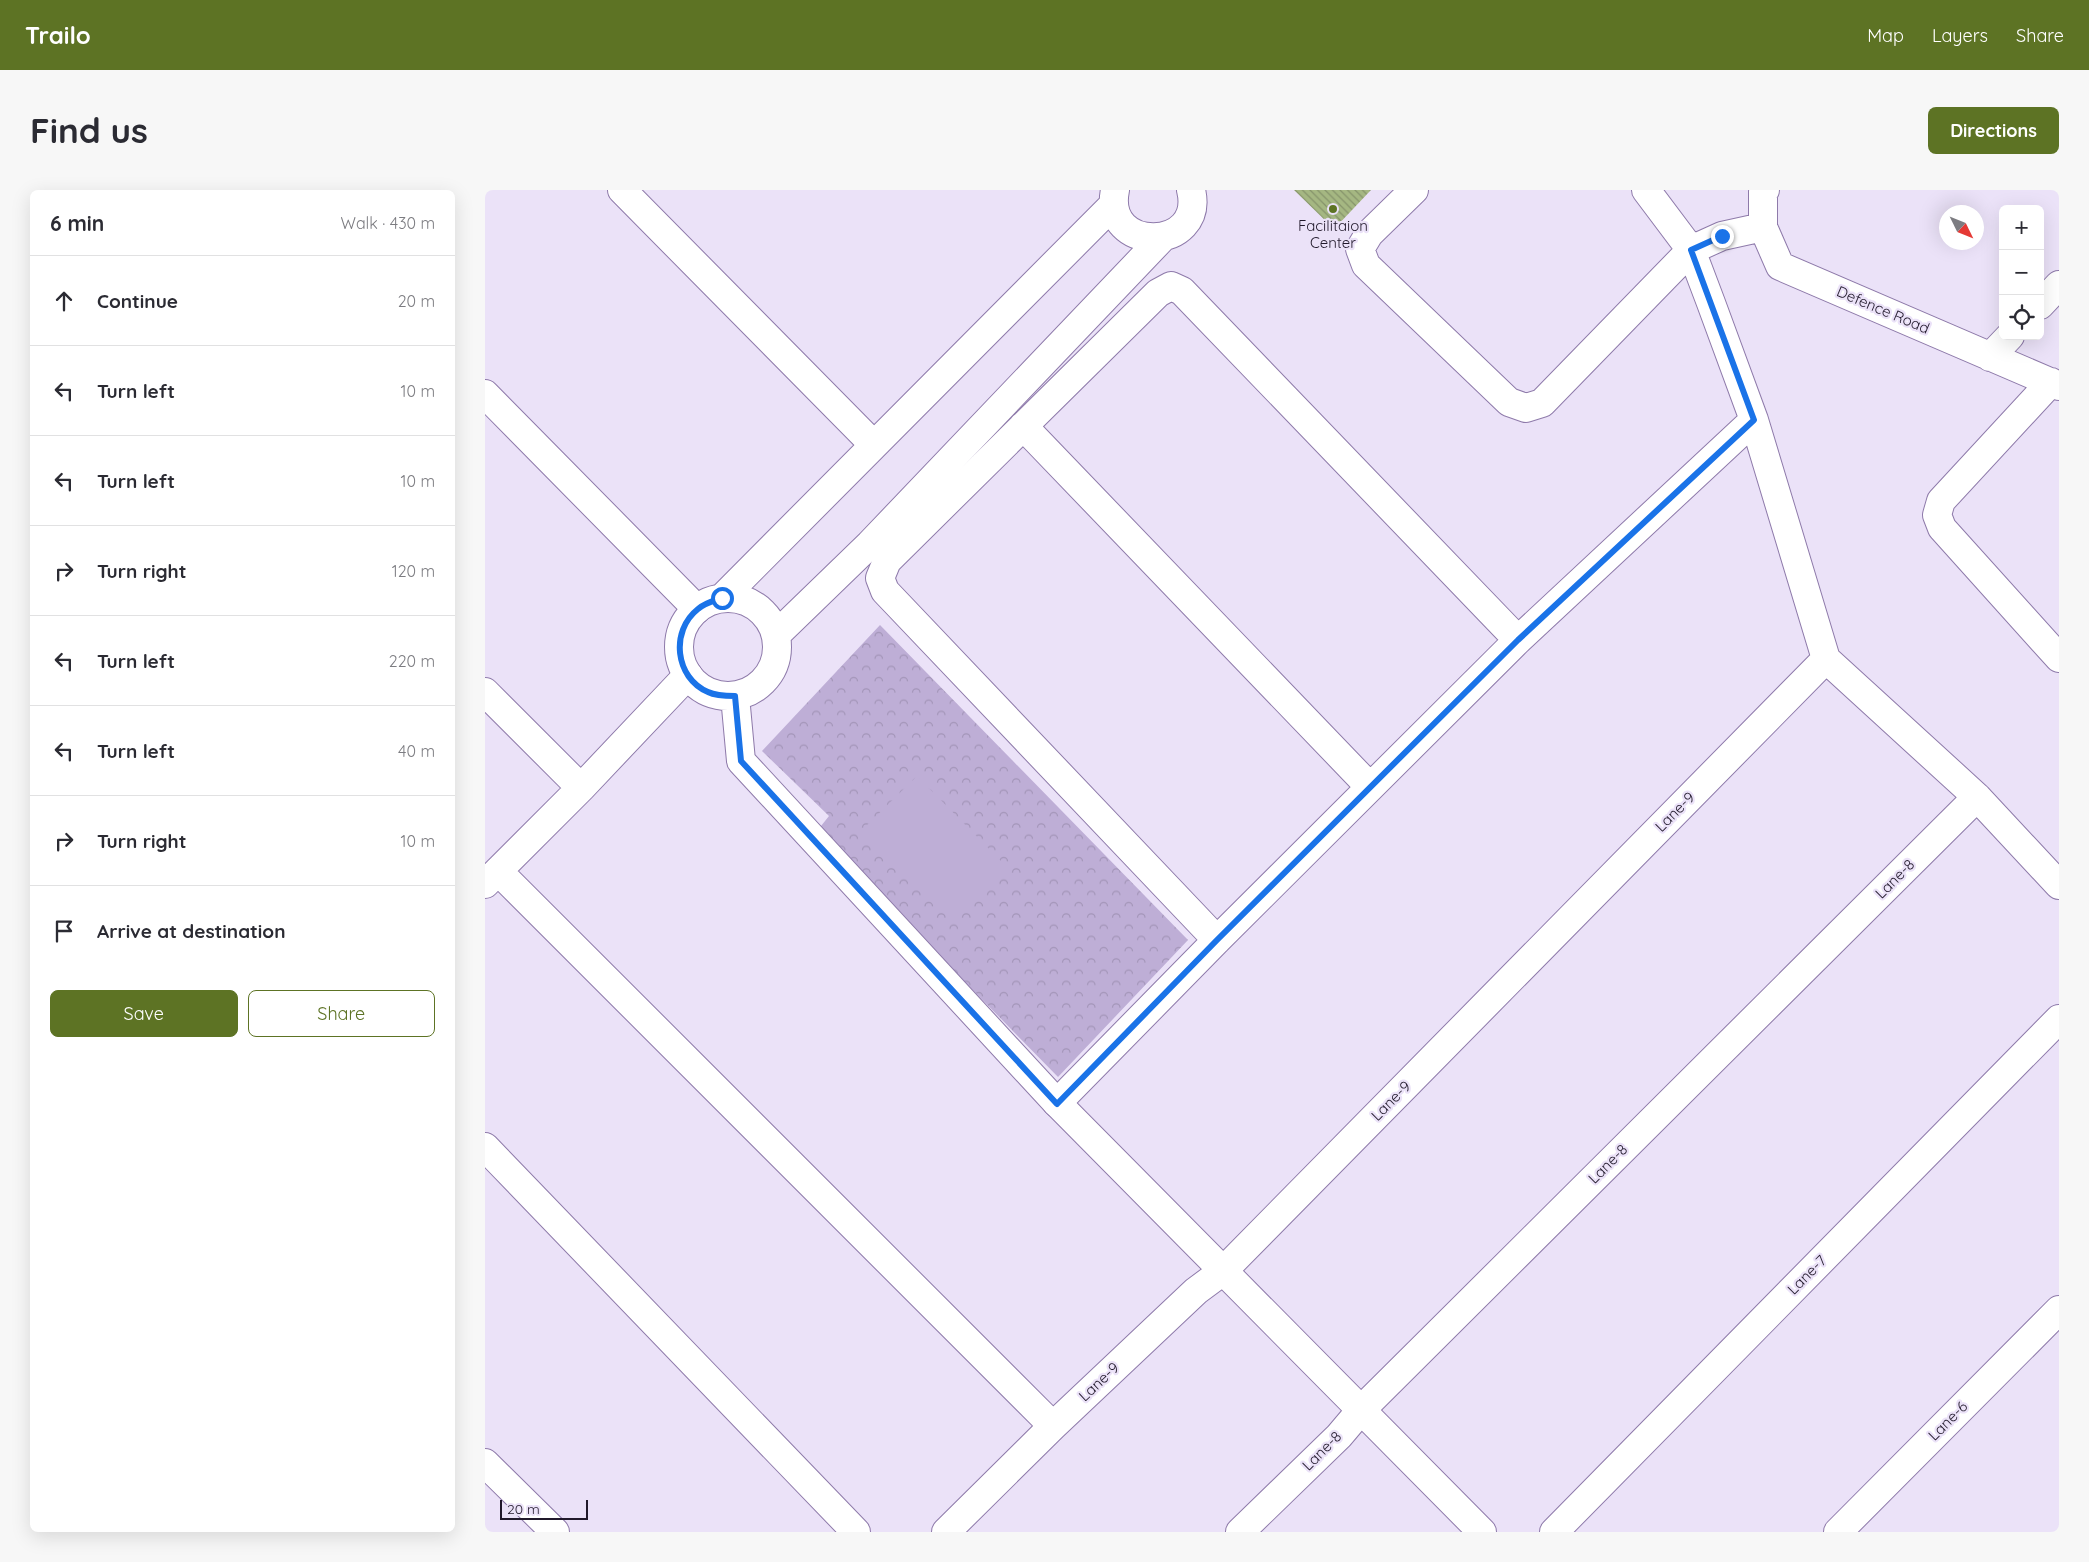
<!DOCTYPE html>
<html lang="en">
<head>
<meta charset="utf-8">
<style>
	:root { --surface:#fff; --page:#f7f7f7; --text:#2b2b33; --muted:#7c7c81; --line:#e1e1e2; --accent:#5d7324 }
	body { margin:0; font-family:Quicksand,sans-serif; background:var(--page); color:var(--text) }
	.controls { position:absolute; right:15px; top:15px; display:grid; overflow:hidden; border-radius:8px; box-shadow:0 5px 20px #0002 }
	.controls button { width:45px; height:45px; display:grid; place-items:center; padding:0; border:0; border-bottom:1px solid var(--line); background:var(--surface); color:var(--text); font:25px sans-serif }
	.compass { position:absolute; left:1454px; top:15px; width:45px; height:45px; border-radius:50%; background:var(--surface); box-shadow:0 5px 20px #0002; rotate:133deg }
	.scale { position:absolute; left:15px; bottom:12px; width:88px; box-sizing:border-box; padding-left:5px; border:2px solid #21192b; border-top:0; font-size:14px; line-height:18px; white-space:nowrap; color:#21192b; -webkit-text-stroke:4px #ebe2f8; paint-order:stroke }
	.stop { position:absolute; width:15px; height:15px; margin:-11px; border:4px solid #1a73e8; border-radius:50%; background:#fff }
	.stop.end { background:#1a73e8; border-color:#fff; box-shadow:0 1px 5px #0008 }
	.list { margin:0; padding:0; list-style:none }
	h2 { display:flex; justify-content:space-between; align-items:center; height:65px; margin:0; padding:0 20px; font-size:21px }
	h2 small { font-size:16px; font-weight:400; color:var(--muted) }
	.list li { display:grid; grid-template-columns:32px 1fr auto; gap:15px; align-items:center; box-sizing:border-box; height:90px; padding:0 20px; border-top:1px solid var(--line) }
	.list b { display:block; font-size:19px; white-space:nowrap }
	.list em { font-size:16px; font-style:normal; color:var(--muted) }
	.actions { display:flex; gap:10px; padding:15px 20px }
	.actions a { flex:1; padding:11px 0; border:1px solid var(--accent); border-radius:8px; text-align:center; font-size:18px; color:var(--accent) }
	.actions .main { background:var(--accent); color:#fff }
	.icon { flex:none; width:28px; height:28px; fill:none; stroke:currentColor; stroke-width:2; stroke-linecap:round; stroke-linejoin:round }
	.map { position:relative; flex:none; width:1574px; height:1342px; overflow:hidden; border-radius:8px }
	header { display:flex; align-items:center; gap:30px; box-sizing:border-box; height:70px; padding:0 25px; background:var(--accent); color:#fff }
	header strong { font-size:24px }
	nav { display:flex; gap:28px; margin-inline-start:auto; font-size:18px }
	.intro { display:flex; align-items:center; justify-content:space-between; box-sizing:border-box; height:120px; padding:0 30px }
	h1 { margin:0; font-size:35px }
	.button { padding:12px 22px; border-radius:8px; background:var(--accent); color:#fff; font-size:18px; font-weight:700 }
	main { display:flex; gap:30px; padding:0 30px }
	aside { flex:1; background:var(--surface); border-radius:8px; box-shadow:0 5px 20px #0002 }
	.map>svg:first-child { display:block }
</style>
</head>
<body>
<header>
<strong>Trailo</strong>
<nav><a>Map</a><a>Layers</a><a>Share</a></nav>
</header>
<div class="intro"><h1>Find us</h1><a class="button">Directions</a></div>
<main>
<aside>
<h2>6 min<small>Walk · 430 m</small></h2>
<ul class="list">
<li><svg class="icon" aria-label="ahead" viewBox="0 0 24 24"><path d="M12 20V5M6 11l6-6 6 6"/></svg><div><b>Continue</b></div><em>20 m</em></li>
<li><svg class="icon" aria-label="left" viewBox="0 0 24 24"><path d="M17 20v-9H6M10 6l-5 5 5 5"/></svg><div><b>Turn left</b></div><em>10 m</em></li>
<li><svg class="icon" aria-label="left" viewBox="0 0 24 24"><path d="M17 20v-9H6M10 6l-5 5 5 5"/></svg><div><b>Turn left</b></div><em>10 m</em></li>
<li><svg class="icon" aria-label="right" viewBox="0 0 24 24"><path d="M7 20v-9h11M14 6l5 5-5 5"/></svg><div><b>Turn right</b></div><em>120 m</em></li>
<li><svg class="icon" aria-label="left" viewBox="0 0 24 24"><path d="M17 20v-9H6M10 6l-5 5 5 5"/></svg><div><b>Turn left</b></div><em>220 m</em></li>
<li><svg class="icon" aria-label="left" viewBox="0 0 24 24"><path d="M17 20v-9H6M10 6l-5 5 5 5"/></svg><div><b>Turn left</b></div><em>40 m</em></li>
<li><svg class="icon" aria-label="right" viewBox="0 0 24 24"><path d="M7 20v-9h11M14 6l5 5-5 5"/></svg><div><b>Turn right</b></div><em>10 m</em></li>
<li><svg class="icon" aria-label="arrive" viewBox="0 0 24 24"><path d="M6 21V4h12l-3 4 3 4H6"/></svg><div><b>Arrive at destination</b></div></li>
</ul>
<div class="actions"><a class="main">Save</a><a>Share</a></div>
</aside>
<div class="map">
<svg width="1574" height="1342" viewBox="0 0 1574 1342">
	<defs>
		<pattern id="forest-crowns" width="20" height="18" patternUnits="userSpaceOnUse" patternTransform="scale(1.25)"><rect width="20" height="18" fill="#beaed6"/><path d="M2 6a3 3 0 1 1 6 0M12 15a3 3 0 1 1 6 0" fill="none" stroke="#a395b8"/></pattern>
		<pattern id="building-back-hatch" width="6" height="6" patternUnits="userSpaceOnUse" patternTransform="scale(1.25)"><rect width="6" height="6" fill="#a5b782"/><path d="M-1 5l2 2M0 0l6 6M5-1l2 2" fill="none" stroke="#86946b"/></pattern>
	</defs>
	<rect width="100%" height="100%" fill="#ebe2f8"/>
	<path fill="url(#forest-crowns)" d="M 395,435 L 703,750 L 573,887 L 332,641 L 344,626 L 277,561 Z"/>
	<path fill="#beaed6" d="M 432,586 L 521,676 L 467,729 L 378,639 Z"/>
	<path fill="url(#building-back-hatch)" d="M 809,0 L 886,0 L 849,39 Z"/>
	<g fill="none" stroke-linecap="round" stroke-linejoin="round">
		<g stroke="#8e7aaa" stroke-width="30">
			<path id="street" d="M 137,0 L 388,254
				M 929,0 L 884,44 L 875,59 L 881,75 L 1024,212 L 1041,218 L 1057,213 L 1206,60 L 1237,46 L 1278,37
				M 1161,0 L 1206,60 L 1226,113 L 1269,230 L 1341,469 L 1492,607 L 1574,695
				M 1280,0 L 1278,2 L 1278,37 L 1295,76 L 1574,196
				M 1555,115 L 1574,95
				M 1505,167 L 1525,146
				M 1566,192 L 1456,311 L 1452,325 L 1457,338 L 1574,468
				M 0,204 L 212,419
				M 538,236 L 885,597
				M 0,502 L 96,598
				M 13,681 L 568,1236
				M 0,694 L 96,598 L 203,485
				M 732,750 L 400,401 L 395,388 L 402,371 L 673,103 L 686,96 L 697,101 L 1033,450
				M 572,913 L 732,750 L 1033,450 L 1269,230
				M 0,957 L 371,1342
				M 0,1273 L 70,1342
				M 461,1342 L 568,1236 L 711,1101 L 738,1081 L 1341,469
				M 755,1342 L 854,1246 L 876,1220 L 1492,607
				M 1069,1342 L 1574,829
				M 1353,1342 L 1574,1120"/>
		</g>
		<g stroke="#8e7aaa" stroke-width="30">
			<path id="secondary" d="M 630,0 C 617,64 721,62 706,0
				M 237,408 L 629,14
				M194 457a49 49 0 1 1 98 0a49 49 0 1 1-98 0Z
				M 291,445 L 385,354 L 677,48
				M 250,506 L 256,571 L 572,913 L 997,1342"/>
		</g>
		<use href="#street" stroke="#fff" stroke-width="28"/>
		<use href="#secondary" stroke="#fff" stroke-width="28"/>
	</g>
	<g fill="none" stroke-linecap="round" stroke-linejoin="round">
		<path stroke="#1a73e8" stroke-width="6" d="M 237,408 C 228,411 220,413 213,419 C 185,441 190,488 223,502 C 231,506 241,506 250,506 L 256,571 L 572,914 L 732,750 L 1033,450 L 1269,230 L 1206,60 L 1237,46"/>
	</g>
	<circle fill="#5d7324" stroke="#ebe2f8" stroke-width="2" cx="848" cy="19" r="5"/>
	<g text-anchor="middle" stroke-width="4.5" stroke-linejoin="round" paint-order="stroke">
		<g font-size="15" fill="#21192b" stroke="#ebe2f8">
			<text x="848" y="41">Facilitaion<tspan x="848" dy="17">Center</tspan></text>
		</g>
		<g font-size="15" fill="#21192b" stroke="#ebe2f8">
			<text transform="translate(1398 120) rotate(23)" y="5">Defence Road</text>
			<text transform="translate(1190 622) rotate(-45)" y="5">Lane-9</text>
			<text transform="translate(1410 689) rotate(-45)" y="5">Lane-8</text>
			<text transform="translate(906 911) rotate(-45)" y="5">Lane-9</text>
			<text transform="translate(1123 974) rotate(-45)" y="5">Lane-8</text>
			<text transform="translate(1322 1085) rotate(-45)" y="5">Lane-7</text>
			<text transform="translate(614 1192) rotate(-43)" y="5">Lane-9</text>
			<text transform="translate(1463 1231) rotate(-45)" y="5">Lane-6</text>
			<text transform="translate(837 1261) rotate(-45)" y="5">Lane-8</text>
		</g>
	</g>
</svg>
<div class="controls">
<button>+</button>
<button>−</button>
<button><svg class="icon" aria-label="locate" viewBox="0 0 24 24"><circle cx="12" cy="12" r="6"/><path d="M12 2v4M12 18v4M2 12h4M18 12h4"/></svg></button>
</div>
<svg class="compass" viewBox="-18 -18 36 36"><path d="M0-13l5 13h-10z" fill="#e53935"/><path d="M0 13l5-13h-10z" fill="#7c7c81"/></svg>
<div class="scale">20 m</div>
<div class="stop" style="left:237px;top:408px"></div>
<div class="stop end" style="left:1237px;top:46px"></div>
</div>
</main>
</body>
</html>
